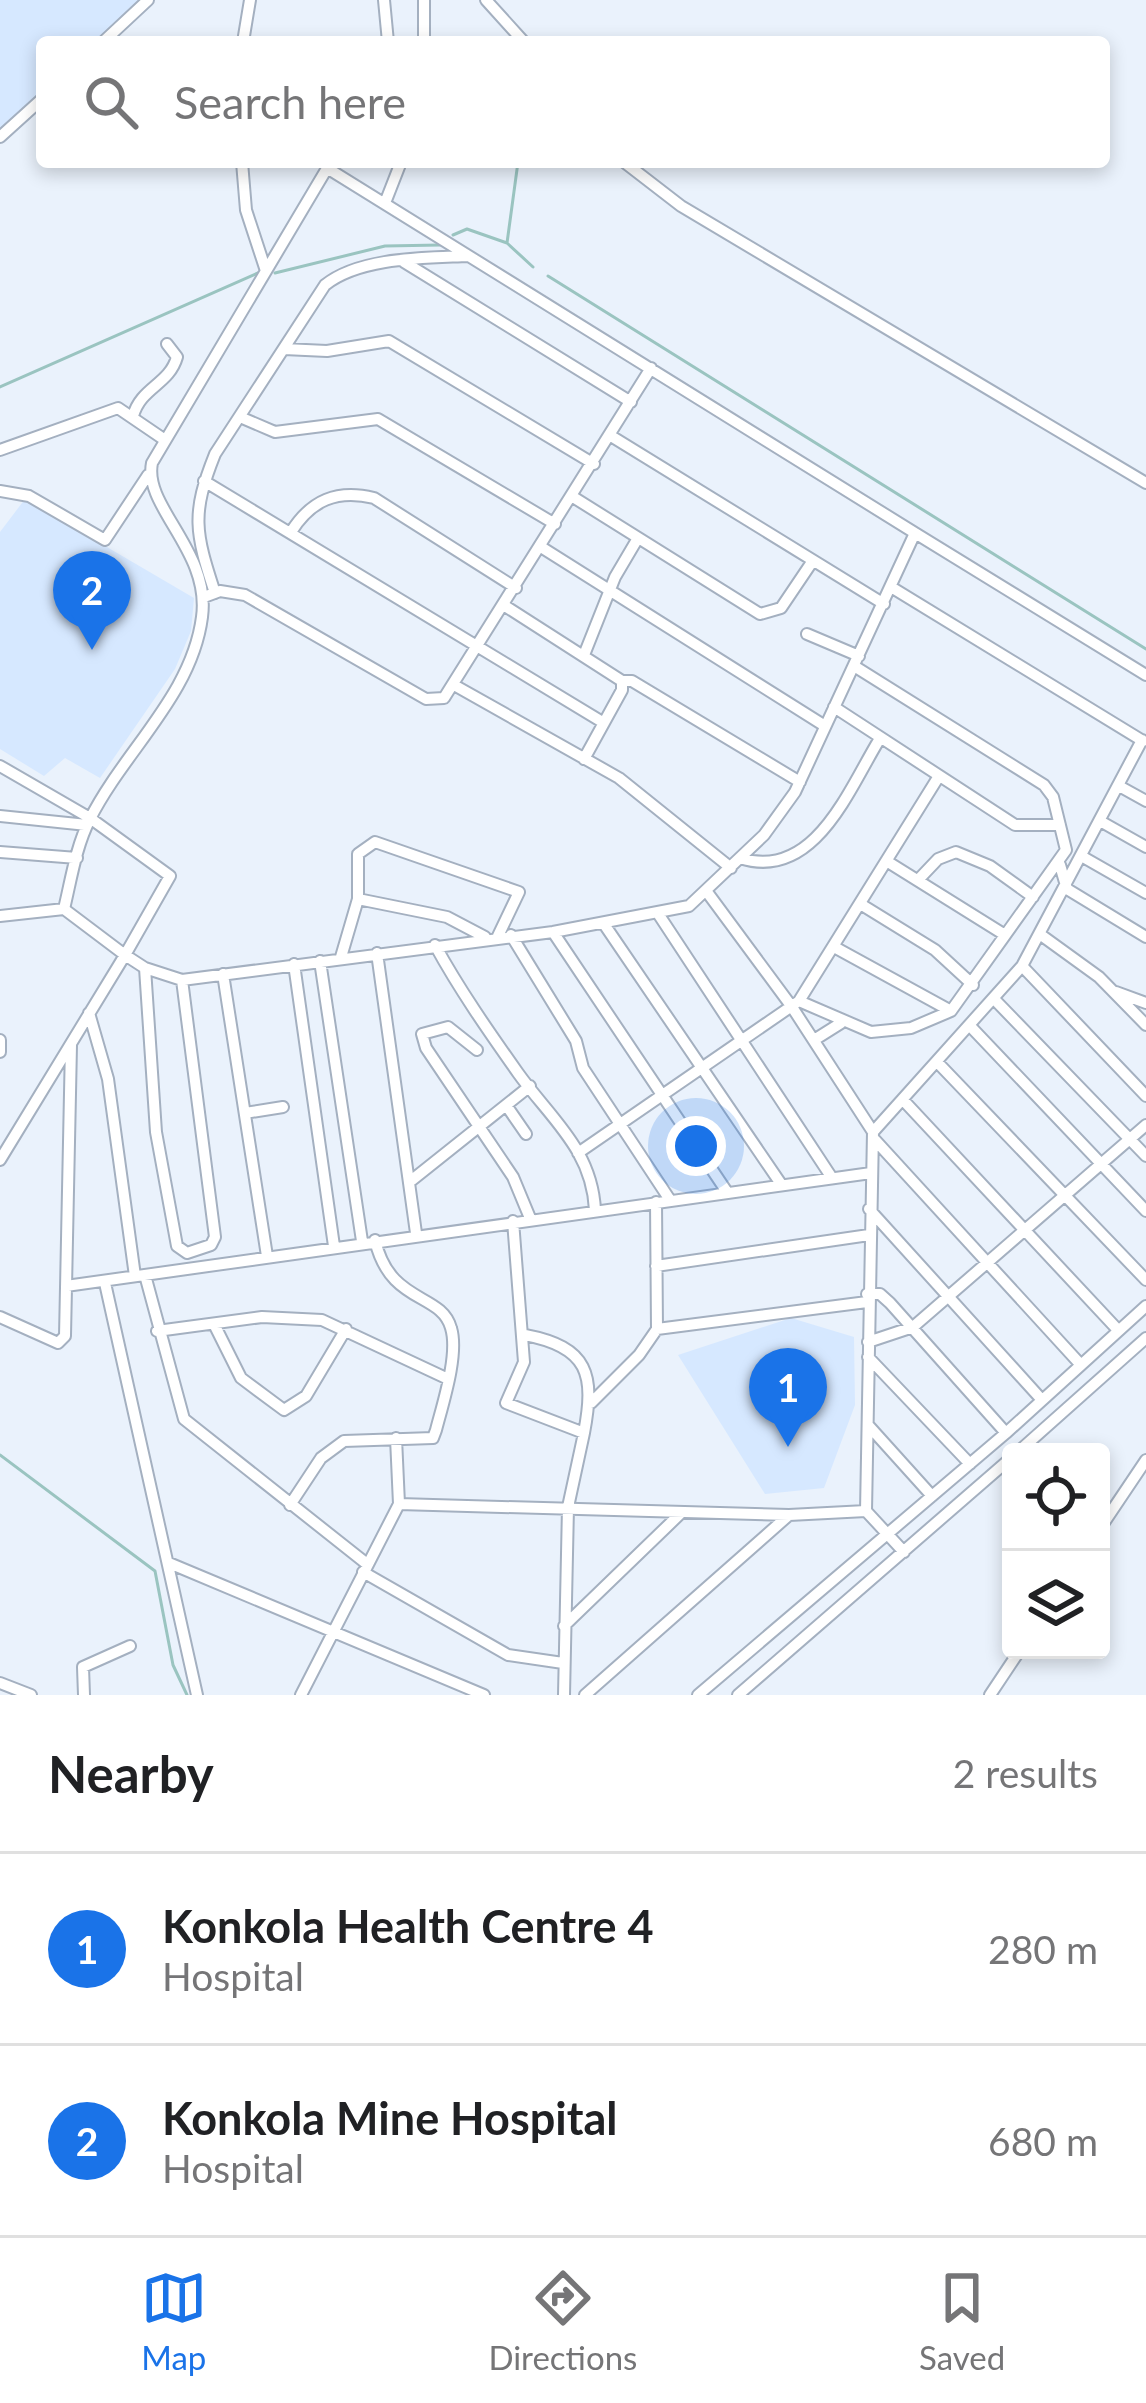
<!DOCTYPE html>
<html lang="en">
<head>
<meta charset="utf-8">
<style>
	:root { --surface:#fff; --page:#f6f6f6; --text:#202124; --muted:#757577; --line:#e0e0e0; --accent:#1a73e8 }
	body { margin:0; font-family:Lato,sans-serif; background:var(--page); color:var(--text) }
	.controls { position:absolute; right:36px; bottom:36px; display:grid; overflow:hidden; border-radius:12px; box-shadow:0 6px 18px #0003 }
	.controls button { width:108px; height:108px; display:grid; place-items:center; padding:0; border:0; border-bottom:3px solid var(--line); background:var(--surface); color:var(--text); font:60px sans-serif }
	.you { position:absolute; left:696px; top:1146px; width:42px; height:42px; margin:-30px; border:9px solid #fff; border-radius:50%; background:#1a73e8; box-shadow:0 0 0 18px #1a73e833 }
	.badge { display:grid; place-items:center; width:78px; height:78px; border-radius:50%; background:var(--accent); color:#fff; font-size:39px; font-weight:700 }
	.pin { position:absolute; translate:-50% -99px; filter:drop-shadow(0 3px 6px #0008) }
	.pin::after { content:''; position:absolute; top:63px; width:42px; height:36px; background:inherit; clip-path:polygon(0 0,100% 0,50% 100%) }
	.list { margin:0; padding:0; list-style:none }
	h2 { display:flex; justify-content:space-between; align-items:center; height:156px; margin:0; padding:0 48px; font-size:51px }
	h2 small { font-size:39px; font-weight:400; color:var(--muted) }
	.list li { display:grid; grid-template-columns:78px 1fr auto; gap:36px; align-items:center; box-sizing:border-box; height:192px; padding:0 48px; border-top:3px solid var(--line) }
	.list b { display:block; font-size:45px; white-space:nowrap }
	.list p { margin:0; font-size:39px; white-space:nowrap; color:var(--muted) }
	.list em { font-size:39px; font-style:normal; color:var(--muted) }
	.icon { flex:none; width:66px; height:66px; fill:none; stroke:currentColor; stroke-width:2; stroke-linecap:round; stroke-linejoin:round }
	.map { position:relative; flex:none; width:1146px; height:1695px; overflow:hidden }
	.search { position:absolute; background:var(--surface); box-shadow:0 6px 18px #0003; left:36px; right:36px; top:36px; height:132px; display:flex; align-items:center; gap:30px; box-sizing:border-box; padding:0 42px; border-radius:12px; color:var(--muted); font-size:45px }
	.sheet { height:540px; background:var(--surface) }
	nav { display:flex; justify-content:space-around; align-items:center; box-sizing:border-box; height:168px; border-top:3px solid var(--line); background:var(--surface); font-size:33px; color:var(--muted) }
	nav a { display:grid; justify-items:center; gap:6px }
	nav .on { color:var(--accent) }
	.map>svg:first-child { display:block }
</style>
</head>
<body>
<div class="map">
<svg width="1146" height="1695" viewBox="0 0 1146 1695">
	<rect width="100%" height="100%" fill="#eaf2fc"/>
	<path fill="#d6e8ff" d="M 0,0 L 147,0 L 101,42 L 42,42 L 42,96 L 0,131 Z
		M 25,499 L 194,598 L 191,631 L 175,669 L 100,778 L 65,758 L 44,776 L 0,749 L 0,532 Z
		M 791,1318 L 854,1337 L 855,1405 L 824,1488 L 765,1494 L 678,1355 Z"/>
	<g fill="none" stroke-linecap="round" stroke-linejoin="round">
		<path stroke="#9ac4c0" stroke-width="3" d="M 518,162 L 507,243 L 533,267
			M 453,235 L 467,229 L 507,243
			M 275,273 L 385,246 L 440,245
			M 548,276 L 1146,649
			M 0,387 L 260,272
			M 0,1455 L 155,1571 L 173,1665 L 187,1695"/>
		<g stroke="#a4b0c0" stroke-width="14">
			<path id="minor" d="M 384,0 L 388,42
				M 486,0 L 524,42
				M 103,42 L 148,0
				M 243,42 L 250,0
				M 424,42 L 424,0
				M 0,137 L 42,99
				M 242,162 L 246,210 L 266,271
				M 624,162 L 681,206 L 1146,483
				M 385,203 L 401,162
				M 404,262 L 631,402
				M 284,349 L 327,351 L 389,341 L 594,464
				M 133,416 C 141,387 169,385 177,357 L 167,344
				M 240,417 L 275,432 L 378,419 L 555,524
				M 611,436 L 884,604
				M 0,450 L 118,408 L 165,440
				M 204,481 L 604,723
				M 0,491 L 29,496 L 105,540 L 148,475
				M 573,497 L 760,614 L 781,608 L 812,562
				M 291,532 C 311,500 337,489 374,498 L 516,588
				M 915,533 L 1146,675
				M 541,547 L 825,726
				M 891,587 L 1143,741
				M 215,593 C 195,532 191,514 215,454 L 325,285 C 360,257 425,258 468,256
				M 204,597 L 220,591 L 245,595 L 426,699 L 444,698 L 651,368
				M 505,606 L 622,681 L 622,690 L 584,759
				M 807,634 L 859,656
				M 584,655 L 615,577 L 638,538
				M 622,681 L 632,681 L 800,782
				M 454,685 L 619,778 L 731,868
				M 834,707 L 1015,825 L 1060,825
				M 0,766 L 90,818 L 170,876 L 125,955 L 64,909
				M 1119,786 L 1146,801
				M 0,816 L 87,825
				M 1100,821 L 1146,847
				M 0,852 L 77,858
				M 1083,857 L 1146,893
				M 740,858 C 814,882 849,789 879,740
				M 888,862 L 1005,935
				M 1060,865 L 1067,889 L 1146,937
				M 918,880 L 938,859 L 956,852 L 990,866 L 1033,897
				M 707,892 L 792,1007 L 873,1132 L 866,1511 L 904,1552
				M 358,899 L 447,917 L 485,937
				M 862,905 L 935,950 L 973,985
				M 659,915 L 832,1178
				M 0,916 L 64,909 C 71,880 76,846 90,819 C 124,751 192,695 202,617 C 211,551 143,507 152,463 L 329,165
				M 604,924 L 781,1184
				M 553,932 L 727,1192
				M 511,935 L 576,1041 L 583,1068 L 670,1200
				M 1041,935 L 1099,977 L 1146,1025
				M 435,945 C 459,989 489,1032 518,1073 C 550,1118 592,1149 595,1210
				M 836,948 L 951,1011
				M 377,953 L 416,1233
				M 341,957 L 358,899 L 358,854 L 375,842 L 519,892 L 498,936
				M 320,961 L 362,1241
				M 294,964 L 334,1246
				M 1022,966 L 1146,1096
				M 145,968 L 156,1132 L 177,1246 L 187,1253 L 211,1245 L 215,1237 L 182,980
				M 223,974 L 267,1256
				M 1116,992 L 1146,1003
				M 995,1000 L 1146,1156
				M 799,1001 L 871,1032 L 911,1028 L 951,1011 L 1066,850 L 1053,797 L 1044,785 L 854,666
				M 89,1013 L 108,1079 L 135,1276
				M 971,1027 L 1146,1211
				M 0,1040 L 0,1052
				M 814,1040 L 841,1023
				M 477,1050 L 448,1027 L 422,1034 L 426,1048 L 513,1177 L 530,1218
				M 938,1063 L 1146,1280
				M 904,1101 L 1118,1330
				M 506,1105 L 526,1134
				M 245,1113 L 283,1107
				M 873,1132 L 1022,966 L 1142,740
				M 875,1140 L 1081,1365
				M 578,1153 L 799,1001 L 939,776
				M 0,1160 L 125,955 L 145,968 L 182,980 L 553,932 L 689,906 L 764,835 L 795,792 L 915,533 L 327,168
				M 412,1180 L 530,1086
				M 656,1202 L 657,1329 L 867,1302
				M 869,1209 L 1042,1400
				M 513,1221 L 524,1362 L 506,1403 L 584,1433 L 568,1507 L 564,1695
				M 656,1266 L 869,1235
				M 145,1275 L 184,1419 L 367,1564
				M 105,1283 L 197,1695
				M 66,1286 L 871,1173
				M 867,1294 L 880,1294 L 890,1303 L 1006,1433
				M 0,1317 L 58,1343 L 65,1336 L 71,1045
				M 214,1324 L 241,1378 L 284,1410 L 306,1396 L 346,1329
				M 157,1331 L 262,1317 L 322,1320 L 446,1378
				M 525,1335 C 589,1347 595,1375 584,1433
				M 868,1342 L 913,1327 L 1146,1125
				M 868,1357 L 970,1464
				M 591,1403 L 639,1355 L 657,1329
				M 868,1425 L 932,1496
				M 1018,1452 L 1146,1338
				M 399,1504 L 789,1515 L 866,1511
				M 290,1505 L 321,1458 L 344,1441 L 433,1438 L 436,1430 C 443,1403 459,1354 451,1328 C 441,1292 390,1305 375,1240
				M 1101,1527 L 1146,1460
				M 169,1563 L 484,1695
				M 363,1572 L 508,1655 L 563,1663
				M 564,1626 L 682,1512
				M 0,1683 L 31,1695
				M 84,1695 L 83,1667 L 130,1646
				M 301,1695 L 399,1504 L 396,1438
				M 585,1695 L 789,1515
				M 698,1695 L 1006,1433 L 1146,1306
				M 738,1695 L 1011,1458
				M 990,1695 L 1020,1650"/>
		</g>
		<use href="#minor" stroke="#fff" stroke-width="10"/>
	</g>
</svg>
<div class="controls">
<button><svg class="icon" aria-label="locate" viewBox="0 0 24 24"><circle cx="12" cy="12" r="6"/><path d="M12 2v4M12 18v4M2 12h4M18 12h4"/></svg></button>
<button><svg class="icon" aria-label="layers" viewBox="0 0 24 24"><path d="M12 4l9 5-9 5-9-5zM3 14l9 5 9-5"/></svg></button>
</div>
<div class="you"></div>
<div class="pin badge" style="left:788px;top:1447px">1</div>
<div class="pin badge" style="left:92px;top:650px">2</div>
<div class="search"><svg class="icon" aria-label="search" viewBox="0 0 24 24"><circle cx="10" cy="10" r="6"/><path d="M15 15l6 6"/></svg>Search here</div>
</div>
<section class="sheet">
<h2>Nearby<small>2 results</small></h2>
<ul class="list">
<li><span class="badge">1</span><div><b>Konkola Health Centre 4</b><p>Hospital</p></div><em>280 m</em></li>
<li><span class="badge">2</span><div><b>Konkola Mine Hospital</b><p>Hospital</p></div><em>680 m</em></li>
</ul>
</section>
<nav>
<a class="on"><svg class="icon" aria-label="map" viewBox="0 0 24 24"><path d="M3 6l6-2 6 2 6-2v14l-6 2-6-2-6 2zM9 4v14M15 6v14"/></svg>Map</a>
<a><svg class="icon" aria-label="directions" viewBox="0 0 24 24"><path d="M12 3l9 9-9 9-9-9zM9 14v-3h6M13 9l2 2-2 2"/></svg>Directions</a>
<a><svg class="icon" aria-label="saved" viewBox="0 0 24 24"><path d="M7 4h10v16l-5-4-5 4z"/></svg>Saved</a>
</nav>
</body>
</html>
